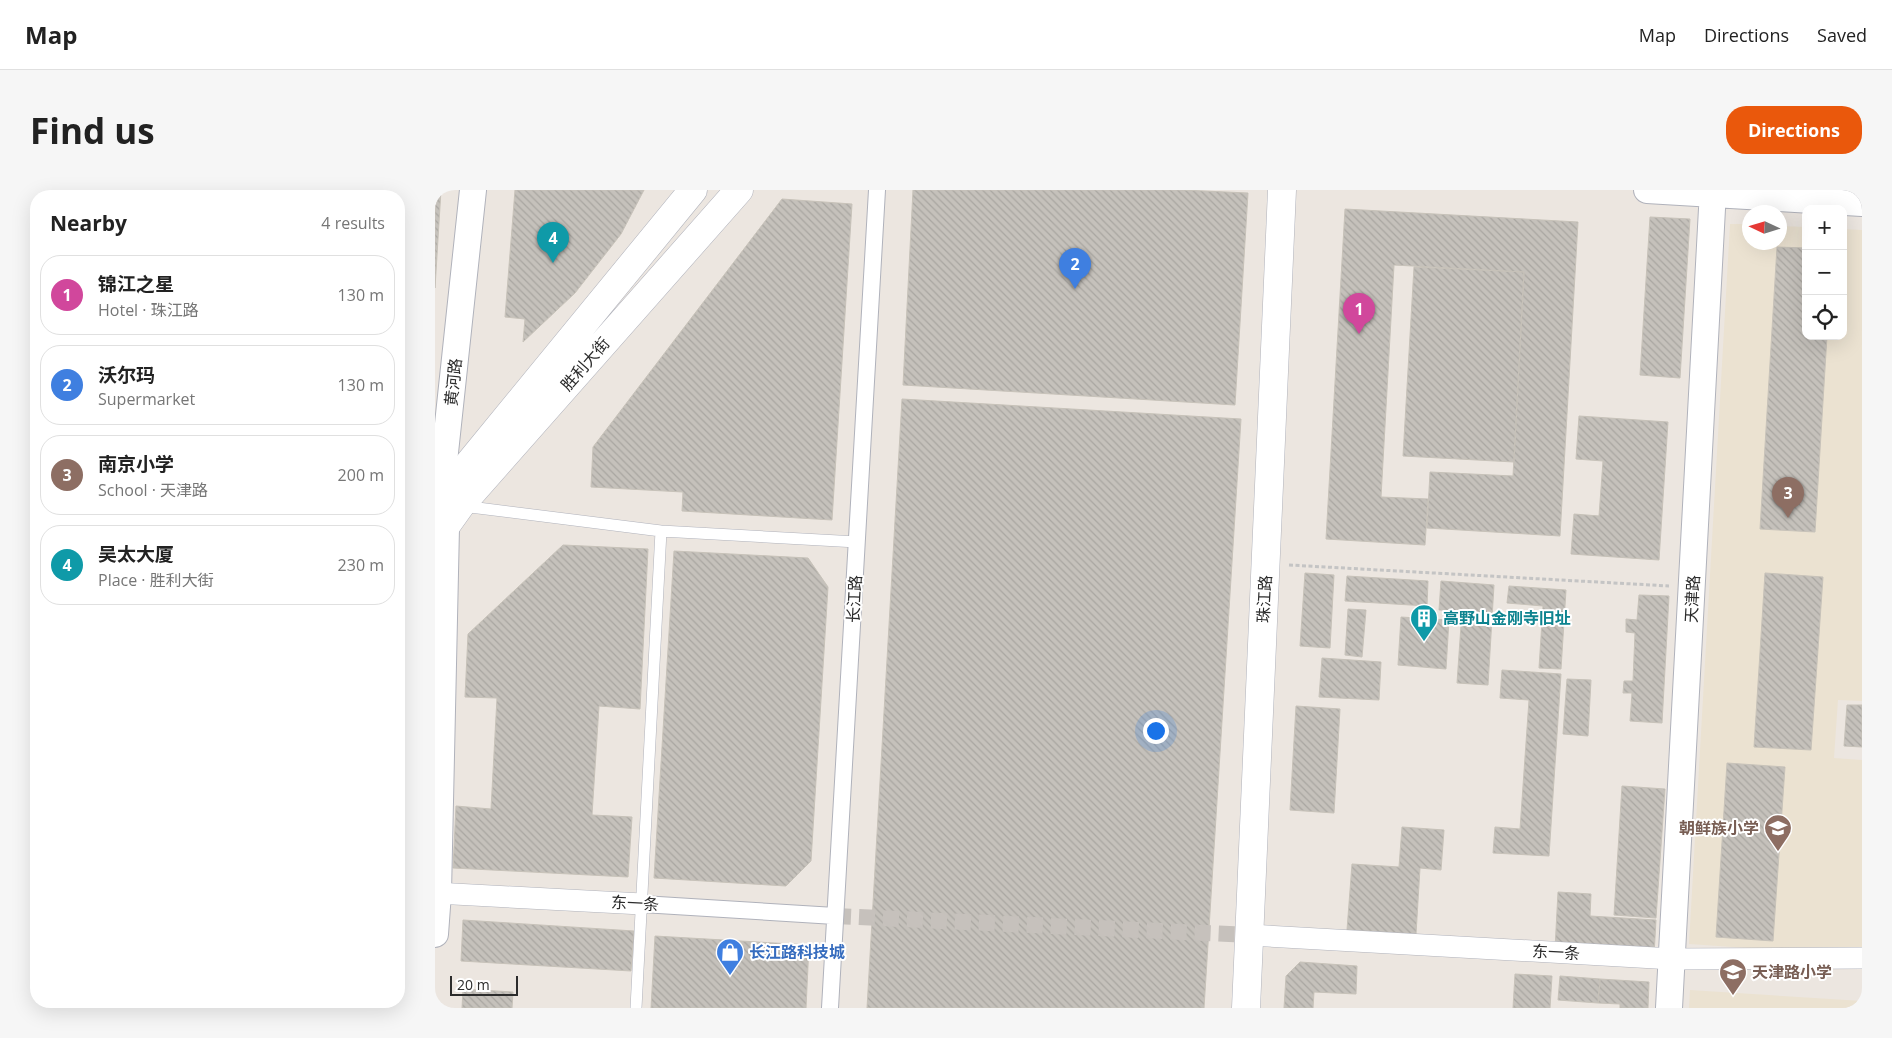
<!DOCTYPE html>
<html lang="en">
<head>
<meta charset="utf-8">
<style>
	:root { --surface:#fff; --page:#f6f6f6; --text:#222; --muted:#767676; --line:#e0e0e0; --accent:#ea580c }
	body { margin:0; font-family:"Open Sans","Noto Sans SC",sans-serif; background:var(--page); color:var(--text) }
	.controls { position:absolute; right:15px; top:15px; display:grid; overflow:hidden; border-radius:10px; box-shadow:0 5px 20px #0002 }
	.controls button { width:45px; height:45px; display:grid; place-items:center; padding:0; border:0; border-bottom:1px solid var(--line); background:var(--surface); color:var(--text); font:25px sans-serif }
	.compass { position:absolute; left:1307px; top:15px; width:45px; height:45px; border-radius:50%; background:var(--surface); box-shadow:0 5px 20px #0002; rotate:274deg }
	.scale { position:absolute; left:15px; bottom:12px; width:68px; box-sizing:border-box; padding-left:5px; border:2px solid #2c2c2c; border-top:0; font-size:14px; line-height:18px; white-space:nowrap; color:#2c2c2c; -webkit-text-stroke:4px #fff; paint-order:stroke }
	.you { position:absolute; left:720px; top:540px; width:18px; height:18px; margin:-12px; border:4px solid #fff; border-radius:50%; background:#1a73e8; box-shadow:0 0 0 8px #1a73e833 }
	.badge { display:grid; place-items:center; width:32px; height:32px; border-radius:50%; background:var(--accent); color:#fff; font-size:16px; font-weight:700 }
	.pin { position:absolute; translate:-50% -41px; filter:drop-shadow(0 1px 2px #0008) }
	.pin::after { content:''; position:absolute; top:26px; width:18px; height:15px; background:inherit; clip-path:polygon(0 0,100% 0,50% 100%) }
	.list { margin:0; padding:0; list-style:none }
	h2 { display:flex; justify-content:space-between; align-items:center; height:65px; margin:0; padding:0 20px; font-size:21px }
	h2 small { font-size:16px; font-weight:400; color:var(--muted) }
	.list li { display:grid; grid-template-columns:32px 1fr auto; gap:15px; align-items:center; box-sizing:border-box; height:80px; margin:0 10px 10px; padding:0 10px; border:1px solid var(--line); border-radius:20px }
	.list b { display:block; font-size:19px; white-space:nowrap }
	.list p { margin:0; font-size:16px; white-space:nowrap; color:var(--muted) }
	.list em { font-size:16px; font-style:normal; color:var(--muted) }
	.icon { flex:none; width:28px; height:28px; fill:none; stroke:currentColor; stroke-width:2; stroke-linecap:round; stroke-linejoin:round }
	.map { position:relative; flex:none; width:1427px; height:818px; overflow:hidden; border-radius:20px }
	header { display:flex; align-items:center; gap:30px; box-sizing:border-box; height:70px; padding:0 25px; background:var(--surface); border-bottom:1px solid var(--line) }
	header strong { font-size:24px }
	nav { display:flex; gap:28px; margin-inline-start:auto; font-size:18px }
	.intro { display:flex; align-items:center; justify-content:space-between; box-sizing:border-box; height:120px; padding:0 30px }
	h1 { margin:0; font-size:35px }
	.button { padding:12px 22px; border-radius:20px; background:var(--accent); color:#fff; font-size:18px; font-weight:700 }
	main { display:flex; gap:30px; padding:0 30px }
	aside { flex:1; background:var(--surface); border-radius:20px; box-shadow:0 5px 20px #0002 }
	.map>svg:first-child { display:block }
</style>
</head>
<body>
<header>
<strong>Map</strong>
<nav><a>Map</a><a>Directions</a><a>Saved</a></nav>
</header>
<div class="intro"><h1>Find us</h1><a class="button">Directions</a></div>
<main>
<aside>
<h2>Nearby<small>4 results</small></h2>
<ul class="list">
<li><span class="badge" style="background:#d1479c">1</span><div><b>锦江之星</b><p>Hotel · 珠江路</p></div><em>130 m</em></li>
<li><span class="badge" style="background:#3f7fe0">2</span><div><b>沃尔玛</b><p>Supermarket</p></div><em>130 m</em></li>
<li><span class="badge" style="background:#8d6e63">3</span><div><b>南京小学</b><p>School · 天津路</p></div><em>200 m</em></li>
<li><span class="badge" style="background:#0f9aa8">4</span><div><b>吴太大厦</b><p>Place · 胜利大街</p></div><em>230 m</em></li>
</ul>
</aside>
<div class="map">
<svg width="1427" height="818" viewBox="0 0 1427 818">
	<defs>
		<pattern id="building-back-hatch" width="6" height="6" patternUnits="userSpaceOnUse" patternTransform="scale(1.25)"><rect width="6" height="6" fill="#c5c1bb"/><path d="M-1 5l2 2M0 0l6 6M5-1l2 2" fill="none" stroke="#a9a6a1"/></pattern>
	</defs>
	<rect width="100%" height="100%" fill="#ece6e0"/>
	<path fill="#ebe2d1" d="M 1295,34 L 1314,34 L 1314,52 L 1344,52 L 1345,36 L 1371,37 L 1371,146 L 1408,146 L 1408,39 L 1427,40 L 1427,511 L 1403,510 L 1399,568 L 1427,570 L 1427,766 L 1254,754 Z
		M 1255,800 L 1427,811 L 1427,818 L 1254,818 Z"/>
	<path fill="url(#building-back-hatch)" stroke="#c7c2b9" d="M 0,0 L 6,0 L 0,98 Z
		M 80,0 L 209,0 L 186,44 L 140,103 L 88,152 L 90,129 L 70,127 Z
		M 478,0 L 747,0 L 813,3 L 800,215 L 468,195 Z
		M 347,9 L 417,14 L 397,330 L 247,321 L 248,302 L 156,297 L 158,257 Z
		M 910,19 L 1143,32 L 1125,346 L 992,338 L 995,282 L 1078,286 L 1089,82 L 959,75 L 946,307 L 993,309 L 990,355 L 891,349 Z
		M 1215,27 L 1255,29 L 1245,188 L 1205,185 Z
		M 1342,57 L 1371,58 L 1371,146 L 1392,146 L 1380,342 L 1325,339 Z
		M 979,77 L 1089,82 L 1079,272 L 968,266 Z
		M 467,209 L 806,229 L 769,818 L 432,818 Z
		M 1144,226 L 1233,232 L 1224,370 L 1136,364 L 1139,324 L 1164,326 L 1168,271 L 1141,269 Z
		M 128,355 L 213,359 L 205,519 L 164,516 L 157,625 L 197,627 L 193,687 L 18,678 L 21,616 L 56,619 L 62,508 L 30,507 L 33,444 Z
		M 239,361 L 373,368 L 393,397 L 376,671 L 351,696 L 219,688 Z
		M 870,383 L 899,385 L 895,458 L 865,456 Z
		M 1330,383 L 1388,387 L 1376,560 L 1319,557 Z
		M 912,386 L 993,391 L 992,416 L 910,411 Z
		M 1006,391 L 1059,395 L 1053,495 L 1022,493 L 1027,421 L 1004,420 Z
		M 1074,396 L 1131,400 L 1126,479 L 1104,478 L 1108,416 L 1072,413 Z
		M 1204,405 L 1234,406 L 1227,533 L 1195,531 L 1197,503 L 1188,503 L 1189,491 L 1198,491 L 1200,443 L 1191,442 L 1191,429 L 1202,430 Z
		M 913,419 L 931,420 L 927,467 L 910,465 Z
		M 966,427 L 1014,430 L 1011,479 L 963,475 Z
		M 887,468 L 946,472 L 944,510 L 884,507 Z
		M 1067,480 L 1126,484 L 1114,666 L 1058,663 L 1060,637 L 1085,639 L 1094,510 L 1065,508 Z
		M 1132,489 L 1156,490 L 1153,546 L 1128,544 Z
		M 1412,515 L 1427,515 L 1427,557 L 1409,556 Z
		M 861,516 L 905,519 L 899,623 L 855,620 Z
		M 1292,573 L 1350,577 L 1338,751 L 1281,747 Z
		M 1187,596 L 1230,599 L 1221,728 L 1179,725 Z
		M 967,637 L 1009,640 L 1006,680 L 985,678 L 981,744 L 912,740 L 917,674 L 964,677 Z
		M 1123,702 L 1156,704 L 1155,726 L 1221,730 L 1219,765 L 1120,759 Z
		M 28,730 L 199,741 L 196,781 L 26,771 Z
		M 220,746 L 374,755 L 371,818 L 216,818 Z
		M 865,772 L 922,776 L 921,804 L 879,802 L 878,818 L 849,818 L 851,786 Z
		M 1080,784 L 1117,786 L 1115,818 L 1078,818 Z
		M 1125,786 L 1165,789 L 1163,813 L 1123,810 Z
		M 1165,789 L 1214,792 L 1213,818 L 1185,818 L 1185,814 L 1163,813 Z
		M 28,799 L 78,802 L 77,818 L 27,818 Z"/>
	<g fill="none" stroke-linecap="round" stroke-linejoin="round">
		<path stroke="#c6c1bc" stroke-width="16" stroke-dasharray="16 8" stroke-linecap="butt" d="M 400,726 L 814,745"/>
		<g stroke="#b0b2bb" stroke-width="12">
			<path id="service" d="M 27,316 L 226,341 L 422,352
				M 201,818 L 226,341"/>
		</g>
		<g stroke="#b0b2bb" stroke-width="18">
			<path id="pedestrian" d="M 207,714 L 400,726
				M 395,818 L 442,0"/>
		</g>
		<g stroke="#b0b2bb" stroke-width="22">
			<path id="minor" d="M 0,703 L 207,714
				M 814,745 L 1238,769 L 1427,768"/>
		</g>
		<g stroke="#b0b2bb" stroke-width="28">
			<path id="tertiary" d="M 1212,0 L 1427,13
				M 0,744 L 3,703 L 11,337 L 5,309 L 38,0
				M 1234,818 L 1278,0"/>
		</g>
		<g stroke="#b0b2bb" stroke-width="29">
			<path id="secondary" d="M 0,315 L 258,0
				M 0,351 L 25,316 L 304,0
				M 811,818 L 847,0"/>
		</g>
		<path stroke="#c4c4c4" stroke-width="3" stroke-dasharray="4 2.5" stroke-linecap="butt" d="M 854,375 L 1234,396"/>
		<use href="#service" stroke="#fff" stroke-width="11"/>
		<use href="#pedestrian" stroke="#fff" stroke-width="16"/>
		<use href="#minor" stroke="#fff" stroke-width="21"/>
		<use href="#tertiary" stroke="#fff" stroke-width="26"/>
		<use href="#secondary" stroke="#fff" stroke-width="28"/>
	</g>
	<defs>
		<g id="building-pin" transform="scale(1.4375)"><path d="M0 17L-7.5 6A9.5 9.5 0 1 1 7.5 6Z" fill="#0f9aa8" stroke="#fff"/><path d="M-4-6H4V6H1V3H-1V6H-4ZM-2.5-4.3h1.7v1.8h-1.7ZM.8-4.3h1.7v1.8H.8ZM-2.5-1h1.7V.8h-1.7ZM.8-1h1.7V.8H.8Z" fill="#fff"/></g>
		<g id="school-pin" transform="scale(1.4375)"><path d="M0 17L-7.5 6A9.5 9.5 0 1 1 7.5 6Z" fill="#8d6e63" stroke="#fff"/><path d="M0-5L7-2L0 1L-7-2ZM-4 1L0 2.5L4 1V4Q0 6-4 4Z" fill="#fff"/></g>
		<g id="shop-pin" transform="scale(1.4375)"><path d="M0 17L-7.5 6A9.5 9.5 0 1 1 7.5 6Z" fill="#3f7fe0" stroke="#fff"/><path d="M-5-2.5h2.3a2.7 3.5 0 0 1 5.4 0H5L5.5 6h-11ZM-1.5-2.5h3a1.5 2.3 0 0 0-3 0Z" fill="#fff"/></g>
	</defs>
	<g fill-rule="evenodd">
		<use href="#building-pin" x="989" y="428"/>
		<use href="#school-pin" x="1343" y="638"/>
		<use href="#shop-pin" x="295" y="762"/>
		<use href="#school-pin" x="1298" y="782"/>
	</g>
	<g text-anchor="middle" stroke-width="4" stroke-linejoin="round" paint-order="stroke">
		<g font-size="16" fill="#2c2c2c" stroke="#fff">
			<text transform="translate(150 174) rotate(-49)" y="6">胜利大街</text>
			<text transform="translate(18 192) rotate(-84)" y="6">黄河路</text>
			<text transform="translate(419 409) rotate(-87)" y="6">长江路</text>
			<text transform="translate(829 409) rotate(-87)" y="6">珠江路</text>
			<text transform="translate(1257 409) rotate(-87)" y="6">天津路</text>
			<text transform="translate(200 713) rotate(3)" y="6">东一条</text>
			<text transform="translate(1121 762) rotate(3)" y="6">东一条</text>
		</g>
		<g font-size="16" font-weight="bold" fill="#0d838f" stroke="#fff" text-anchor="start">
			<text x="1008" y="434">高野山金刚寺旧址</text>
		</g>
		<g font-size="16" font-weight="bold" fill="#785e54" stroke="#fff" text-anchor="end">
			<text x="1324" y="644">朝鲜族小学</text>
			<text x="1317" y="788" text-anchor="start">天津路小学</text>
		</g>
		<g font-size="16" font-weight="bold" fill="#366cbe" stroke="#fff" text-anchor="start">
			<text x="314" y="768">长江路科技城</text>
		</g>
	</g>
</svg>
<div class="controls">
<button>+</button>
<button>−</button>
<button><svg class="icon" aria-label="locate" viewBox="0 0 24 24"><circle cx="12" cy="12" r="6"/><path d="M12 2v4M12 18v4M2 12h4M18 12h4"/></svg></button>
</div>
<svg class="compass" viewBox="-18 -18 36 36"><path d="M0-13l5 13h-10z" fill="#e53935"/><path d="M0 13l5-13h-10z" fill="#767676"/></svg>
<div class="scale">20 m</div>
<div class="you"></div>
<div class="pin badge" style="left:924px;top:144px;background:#d1479c">1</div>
<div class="pin badge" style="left:640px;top:99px;background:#3f7fe0">2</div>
<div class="pin badge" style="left:1353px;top:328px;background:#8d6e63">3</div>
<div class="pin badge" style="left:118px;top:73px;background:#0f9aa8">4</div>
</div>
</main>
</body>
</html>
